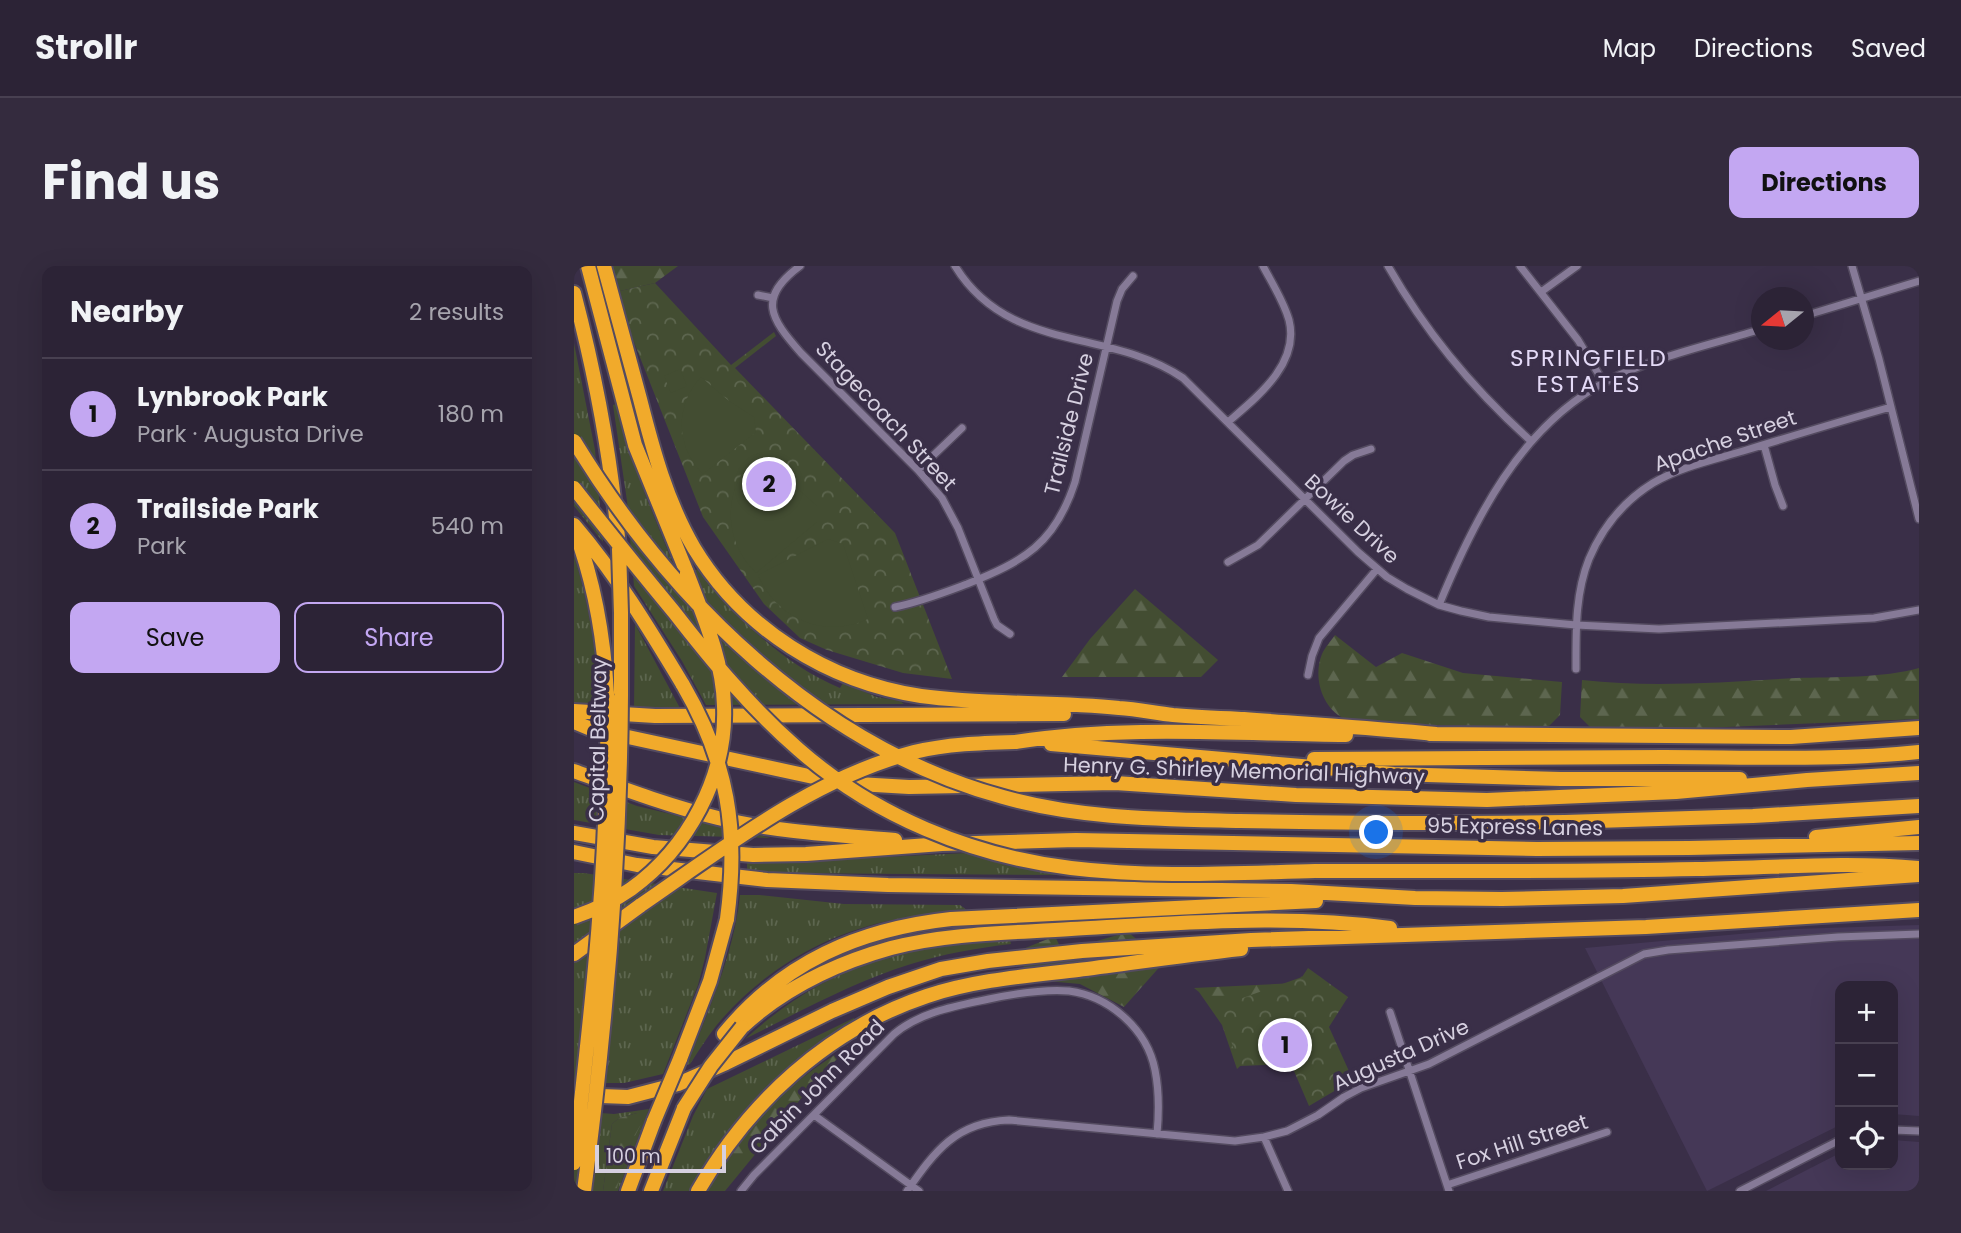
<!DOCTYPE html>
<html lang="en">
<head>
<meta charset="utf-8">
<style>
	:root { --surface:#2c2336; --page:#342b3e; --text:#f1f3f6; --muted:#a6a4ad; --line:#484051; --accent:#c3a7f2 }
	body { margin:0; font-family:Poppins,sans-serif; background:var(--page); color:var(--text) }
	.controls { position:absolute; right:21px; bottom:21px; display:grid; overflow:hidden; border-radius:14px; box-shadow:0 7px 28px #0002 }
	.controls button { width:63px; height:63px; display:grid; place-items:center; padding:0; border:0; border-bottom:2px solid var(--line); background:var(--surface); color:var(--text); font:35px sans-serif }
	.compass { position:absolute; left:1177px; top:21px; width:63px; height:63px; border-radius:50%; background:var(--surface); box-shadow:0 7px 28px #0002; rotate:252deg }
	.scale { position:absolute; left:21px; bottom:18px; width:131px; box-sizing:border-box; padding-left:7px; border:4px solid #d6d0e0; border-top:0; font-size:19px; line-height:24px; white-space:nowrap; color:#d6d0e0; -webkit-text-stroke:5px #3a2f48; paint-order:stroke }
	.you { position:absolute; left:803px; top:567px; width:24px; height:24px; margin:-18px; border:5px solid #fff; border-radius:50%; background:#1a73e8; box-shadow:0 0 0 10px #1a73e833 }
	.badge { display:grid; place-items:center; width:46px; height:46px; border-radius:50%; background:var(--accent); color:#111; font-size:23px; font-weight:700 }
	.pin { position:absolute; translate:-50% -50%; border:4px solid #fff; box-shadow:0 2px 7px #0006 }
	.list { margin:0; padding:0; list-style:none }
	h2 { display:flex; justify-content:space-between; align-items:center; height:91px; margin:0; padding:0 28px; font-size:30px }
	h2 small { font-size:23px; font-weight:400; color:var(--muted) }
	.list li { display:grid; grid-template-columns:46px 1fr auto; gap:21px; align-items:center; box-sizing:border-box; height:112px; padding:0 28px; border-top:2px solid var(--line) }
	.list b { display:block; font-size:26px; white-space:nowrap }
	.list p { margin:0; font-size:23px; white-space:nowrap; color:var(--muted) }
	.list em { font-size:23px; font-style:normal; color:var(--muted) }
	.actions { display:flex; gap:14px; padding:21px 28px }
	.actions a { flex:1; padding:16px 0; border:2px solid var(--accent); border-radius:14px; text-align:center; font-size:24px; color:var(--accent) }
	.actions .main { background:var(--accent); color:#111 }
	.icon { flex:none; width:38px; height:38px; fill:none; stroke:currentColor; stroke-width:2; stroke-linecap:round; stroke-linejoin:round }
	.map { position:relative; flex:none; width:1345px; height:925px; overflow:hidden; border-radius:14px }
	header { display:flex; align-items:center; gap:42px; box-sizing:border-box; height:98px; padding:0 35px; background:var(--surface); border-bottom:2px solid var(--line) }
	header strong { font-size:33px }
	nav { display:flex; gap:38px; margin-inline-start:auto; font-size:24px }
	.intro { display:flex; align-items:center; justify-content:space-between; box-sizing:border-box; height:168px; padding:0 42px }
	h1 { margin:0; font-size:49px }
	.button { padding:18px 32px; border-radius:14px; background:var(--accent); color:#111; font-size:24px; font-weight:700 }
	main { display:flex; gap:42px; padding:0 42px }
	aside { flex:1; background:var(--surface); border-radius:14px; box-shadow:0 7px 28px #0002 }
	.map>svg:first-child { display:block }
</style>
</head>
<body>
<header>
<strong>Strollr</strong>
<nav><a>Map</a><a>Directions</a><a>Saved</a></nav>
</header>
<div class="intro"><h1>Find us</h1><a class="button">Directions</a></div>
<main>
<aside>
<h2>Nearby<small>2 results</small></h2>
<ul class="list">
<li><span class="badge">1</span><div><b>Lynbrook Park</b><p>Park · Augusta Drive</p></div><em>180 m</em></li>
<li><span class="badge">2</span><div><b>Trailside Park</b><p>Park</p></div><em>540 m</em></li>
</ul>
<div class="actions"><a class="main">Save</a><a>Share</a></div>
</aside>
<div class="map">
<svg width="1345" height="925" viewBox="0 0 1345 925">
	<defs>
		<pattern id="grass-tufts" width="24" height="20" patternUnits="userSpaceOnUse" patternTransform="scale(1.75)"><rect width="24" height="20" fill="#434d32"/><path d="M3 7l-1-3M5 7V3M7 7l1-3M15 17l-1-3M17 17v-4M19 17l1-3" fill="none" stroke="#5d664f"/></pattern>
		<pattern id="forest-firs" width="22" height="20" patternUnits="userSpaceOnUse" patternTransform="scale(1.75)"><rect width="22" height="20" fill="#434d32"/><path d="M5 1l3.5 6h-7zM16 11l3.5 6h-7z" fill="#5d664f"/></pattern>
		<pattern id="park-crowns" width="20" height="18" patternUnits="userSpaceOnUse" patternTransform="scale(1.75)"><rect width="20" height="18" fill="#434d32"/><path d="M2 6a3 3 0 1 1 6 0M12 15a3 3 0 1 1 6 0" fill="none" stroke="#5d664f"/></pattern>
	</defs>
	<rect width="100%" height="100%" fill="#3a2f48"/>
	<path fill="#453857" d="M 1345,659 L 1345,850 L 1319,848 L 1319,720 L 1266,720 L 1266,859 L 1133,925 L 1011,682 L 1221,663 Z
		M 1319,874 L 1345,876 L 1345,925 L 1192,925 L 1266,887 L 1266,899 L 1319,899 Z"/>
	<path fill="url(#grass-tufts)" d="M 0,77 L 21,184 L 29,276 L 0,240 Z
		M 42,138 C 57,198 82,255 105,312 L 124,303 C 161,351 209,398 266,422 L 269,417 L 303,431 L 326,435 L 330,438 L 132,439 L 108,395 L 60,320 L 53,235 L 39,139 Z
		M 0,290 C 16,339 23,392 26,443 L 0,439 Z
		M 61,358 L 107,444 L 60,444 Z
		M 0,516 L 63,540 L 197,572 L 85,569 L 0,554 Z
		M 393,587 L 431,599 L 488,609 L 173,607 L 173,595 L 229,595 Z
		M 0,607 L 10,607 L 143,627 L 131,692 L 124,719 L 89,808 L 50,817 L 0,817 Z
		M 166,629 L 185,629 L 270,638 L 386,639 L 394,645 C 374,647 355,648 335,651 C 262,662 196,698 147,754 C 135,768 126,783 116,798 L 113,799 C 134,745 160,688 166,629 Z
		M 436,674 L 437,678 C 403,682 369,688 337,698 C 279,716 225,746 171,773 C 224,725 280,695 351,682 C 379,677 408,676 436,674 Z
		M 280,752 L 282,756 C 251,775 220,795 193,820 C 167,845 135,893 116,925 L 89,925 L 119,850 L 133,823 Z
		M 75,843 L 44,925 L 42,925 L 43,918 L 59,872 L 69,854 L 63,847 L 45,852 L 38,858 L 29,925 L 0,925 L 0,845 L 40,848 Z"/>
	<path fill="url(#forest-firs)" d="M 38,0 L 104,0 L 81,17 L 46,25 Z
		M 561,323 L 644,394 L 627,411 L 488,411 L 516,373 Z
		M 761,369 L 802,401 L 828,387 L 889,407 L 988,416 L 986,449 L 974,461 L 785,458 C 780,456 774,454 769,452 C 747,440 739,410 748,388 C 751,381 757,375 761,369 Z
		M 1345,402 L 1345,453 L 1104,463 L 1017,462 L 1006,451 L 1008,414 C 1079,422 1151,416 1222,412 C 1259,411 1310,412 1345,402 Z
		M 554,666 L 590,696 L 550,741 L 506,718 L 450,713 L 449,683 L 481,670 L 488,685 Z
		M 728,710 L 746,748 L 687,780 L 663,803 L 648,759 L 625,726 L 620,722 L 722,717 Z
		M 284,774 L 248,807 L 151,925 L 132,925 C 154,894 175,862 201,835 C 226,811 255,792 284,774 Z
		M 63,847 L 69,848 L 69,854 L 54,884 L 42,925 L 29,925 L 38,858 L 45,852 Z"/>
	<path fill="url(#park-crowns)" d="M 81,17 L 157,99 L 200,66 L 202,70 L 161,102 L 321,267 L 378,413 L 329,407 L 253,384 L 226,372 L 190,338 L 129,251 L 54,61 L 46,25 Z
		M 734,702 L 774,731 L 755,761 L 779,814 L 735,840 L 717,798 L 665,800 L 646,740 L 728,711 Z"/>
	<path fill="#434d32" d="M 106,103 L 113,120 L 97,127 L 90,110 Z
		M 127,111 L 155,135 L 180,151 L 182,166 L 129,208 C 101,180 101,139 127,111 Z
		M 184,187 L 243,240 L 243,256 L 182,307 C 147,272 149,221 184,187 Z
		M 254,273 L 269,278 L 294,353 C 250,373 203,353 184,309 Z"/>
	<g fill="none" stroke-linecap="round" stroke-linejoin="round">
		<g stroke="#544b60" stroke-width="10">
			<path id="minor" d="M 226,0 C 183,32 196,52 227,87 L 344,204 L 368,232 L 384,262 L 420,353 L 423,359 L 436,368
				M 381,0 C 435,88 534,61 609,112 L 784,286 L 813,311 L 833,323 L 865,339 L 887,345 L 915,351 L 1002,359 L 1085,363 L 1300,352 L 1345,344
				M 814,0 C 851,65 901,125 957,175
				M 946,0 L 1004,74 L 1030,117
				M 1278,0 L 1305,93 L 1345,253
				M 967,26 L 1003,0
				M 184,29 L 199,32
				M 1230,50 L 1345,15
				M 654,156 C 683,131 726,98 715,54 C 710,36 698,17 689,0
				M 1190,179 L 1201,219 L 1209,240
				M 344,204 L 388,162
				M 654,296 L 684,279 L 770,195 L 779,189 L 797,183
				M 865,339 C 900,254 946,161 1031,116 C 1079,91 1136,79 1188,63
				M 321,341 C 346,336 369,327 393,318 C 450,295 481,278 501,216 L 543,35 L 548,23 L 559,10
				M 1002,403 C 1002,366 1001,328 1015,293 C 1028,262 1050,235 1079,217 C 1106,201 1139,194 1169,185 C 1218,170 1267,155 1317,141
				M 734,409 L 738,390 L 745,372 L 803,303
				M 816,746 L 875,925
				M 240,849 L 345,925
				M 1319,864 L 1345,865
				M 690,871 L 714,925
				M 873,919 L 1033,866
				M 167,925 L 180,909 L 320,768 C 346,746 382,740 415,733 C 439,728 471,723 495,725 C 535,730 573,763 581,804 C 585,824 585,847 583,868
				M 333,925 C 361,885 382,856 435,854 L 661,875 L 690,871 L 713,865 L 744,849 L 770,831 L 787,822 L 855,798 L 1070,688 L 1094,684 L 1264,671 L 1345,668
				M 1166,925 L 1266,874"/>
		</g>
		<g stroke="#544b60" stroke-width="18">
			<path id="motorway" d="M 14,0 L 61,179 L 113,307
				M 30,0 C 42,44 54,88 66,133 C 79,184 93,236 120,282 C 169,363 254,416 347,430 C 412,439 479,435 545,442 C 563,443 581,447 599,449 C 623,451 647,452 670,453 C 734,458 798,462 862,468
				M 0,27 C 22,111 38,196 45,283
				M 0,259 C 42,308 76,364 109,419
				M 1,265 C 21,318 30,372 33,428
				M 47,347 L 47,430
				M 0,445 L 81,450 L 490,448
				M 0,456 L 17,463 L 267,517 L 335,521 L 541,517 L 722,529 L 913,534 L 1102,526 L 1233,514 L 1345,507
				M 855,468 L 1217,471 L 1345,462
				M 441,476 C 550,459 662,468 772,469
				M 477,478 L 820,508 L 987,513 L 1166,513
				M 740,493 C 856,493 973,491 1090,491 C 1175,491 1260,495 1345,486
				M 0,505 C 47,522 95,540 144,552 C 202,566 262,569 321,574
				M 991,556 L 1179,550 L 1345,540
				M 0,567 L 79,581 L 179,589 L 232,588 L 368,578 L 502,574 L 963,583 L 1115,582 L 1345,577
				M 1242,571 L 1345,561
				M 0,586 L 63,599 L 193,614 L 314,619 L 717,625 L 841,632 L 928,633 L 1049,630 L 1345,609
				M 741,605 C 868,605 995,606 1123,603 C 1197,602 1271,595 1345,602
				M 0,688 L 67,639
				M 168,761 C 209,723 263,697 317,682 C 375,667 437,667 497,663 C 603,657 710,648 816,662
				M 150,768 C 209,696 285,663 377,653 L 742,635
				M 106,793 L 136,715 L 153,653
				M 0,829 L 54,831 L 104,818 L 152,797 L 258,745 L 314,721 L 367,703 L 414,695 L 508,685 L 677,674 L 1072,661 L 1345,644
				M 54,925 L 80,855
				M 77,925 L 110,842
				M 124,925 C 175,836 254,763 353,730 C 401,714 453,710 504,704 C 558,697 612,689 667,683"/>
		</g>
		<use href="#minor" stroke="#867a97" stroke-width="7"/>
		<use href="#motorway" stroke="#f1aa2b" stroke-width="14"/>
		<g stroke="#544b60" stroke-width="18" stroke-linecap="butt">
			<path id="motorway-bridge" d="M 0,175 C 97,334 245,481 429,531 C 506,553 587,553 666,555 C 775,557 883,558 991,556
				M 0,222 C 33,264 66,305 100,346 C 138,395 177,442 224,483 C 300,550 398,590 497,602 C 578,612 660,607 741,605
				M 45,283 L 47,347
				M 109,419 C 154,496 165,565 153,653
				M 67,639 C 153,580 238,513 340,486 C 373,478 407,477 441,476
				M 0,651 C 20,644 40,635 57,623 C 114,582 153,510 150,440 C 149,394 129,349 113,307
				M 110,842 L 137,800 L 168,761
				M 80,855 L 106,793
				M 0,897 C 18,741 36,585 33,428
				M 10,925 C 32,761 46,596 47,430"/>
		</g>
		<use href="#motorway-bridge" stroke="#f1aa2b" stroke-width="14"/>
	</g>
	<g text-anchor="middle" stroke-width="7" stroke-linejoin="round" paint-order="stroke">
		<g font-size="21" fill="#d6d0e0" stroke="#3a2f48">
			<text transform="translate(312 150) rotate(47)" y="7">Stagecoach Street</text>
			<text transform="translate(495 158) rotate(-76)" y="7">Trailside Drive</text>
			<text transform="translate(1151 175) rotate(-19)" y="7">Apache Street</text>
			<text transform="translate(778 253) rotate(43)" y="7">Bowie Drive</text>
			<text transform="translate(24 474) rotate(-89)" y="7">Capital Beltway</text>
			<text transform="translate(670 505) rotate(2)" y="7">Henry G. Shirley Memorial Highway</text>
			<text transform="translate(941 561) rotate(1)" y="7">95 Express Lanes</text>
			<text transform="translate(827 789) rotate(-24)" y="7">Augusta Drive</text>
			<text transform="translate(243 821) rotate(-45)" y="7">Cabin John Road</text>
			<text transform="translate(948 876) rotate(-18)" y="7">Fox Hill Street</text>
		</g>
		<g font-size="23" letter-spacing="2" fill="#e4daf7" stroke="#3a2f48">
			<text x="1015" y="100">SPRINGFIELD<tspan x="1015" dy="26">ESTATES</tspan></text>
		</g>
	</g>
</svg>
<div class="controls">
<button>+</button>
<button>−</button>
<button><svg class="icon" aria-label="locate" viewBox="0 0 24 24"><circle cx="12" cy="12" r="6"/><path d="M12 2v4M12 18v4M2 12h4M18 12h4"/></svg></button>
</div>
<svg class="compass" viewBox="-18 -18 36 36"><path d="M0-13l5 13h-10z" fill="#e53935"/><path d="M0 13l5-13h-10z" fill="#a6a4ad"/></svg>
<div class="scale">100 m</div>
<div class="you"></div>
<div class="pin badge" style="left:711px;top:779px">1</div>
<div class="pin badge" style="left:195px;top:218px">2</div>
</div>
</main>
</body>
</html>
